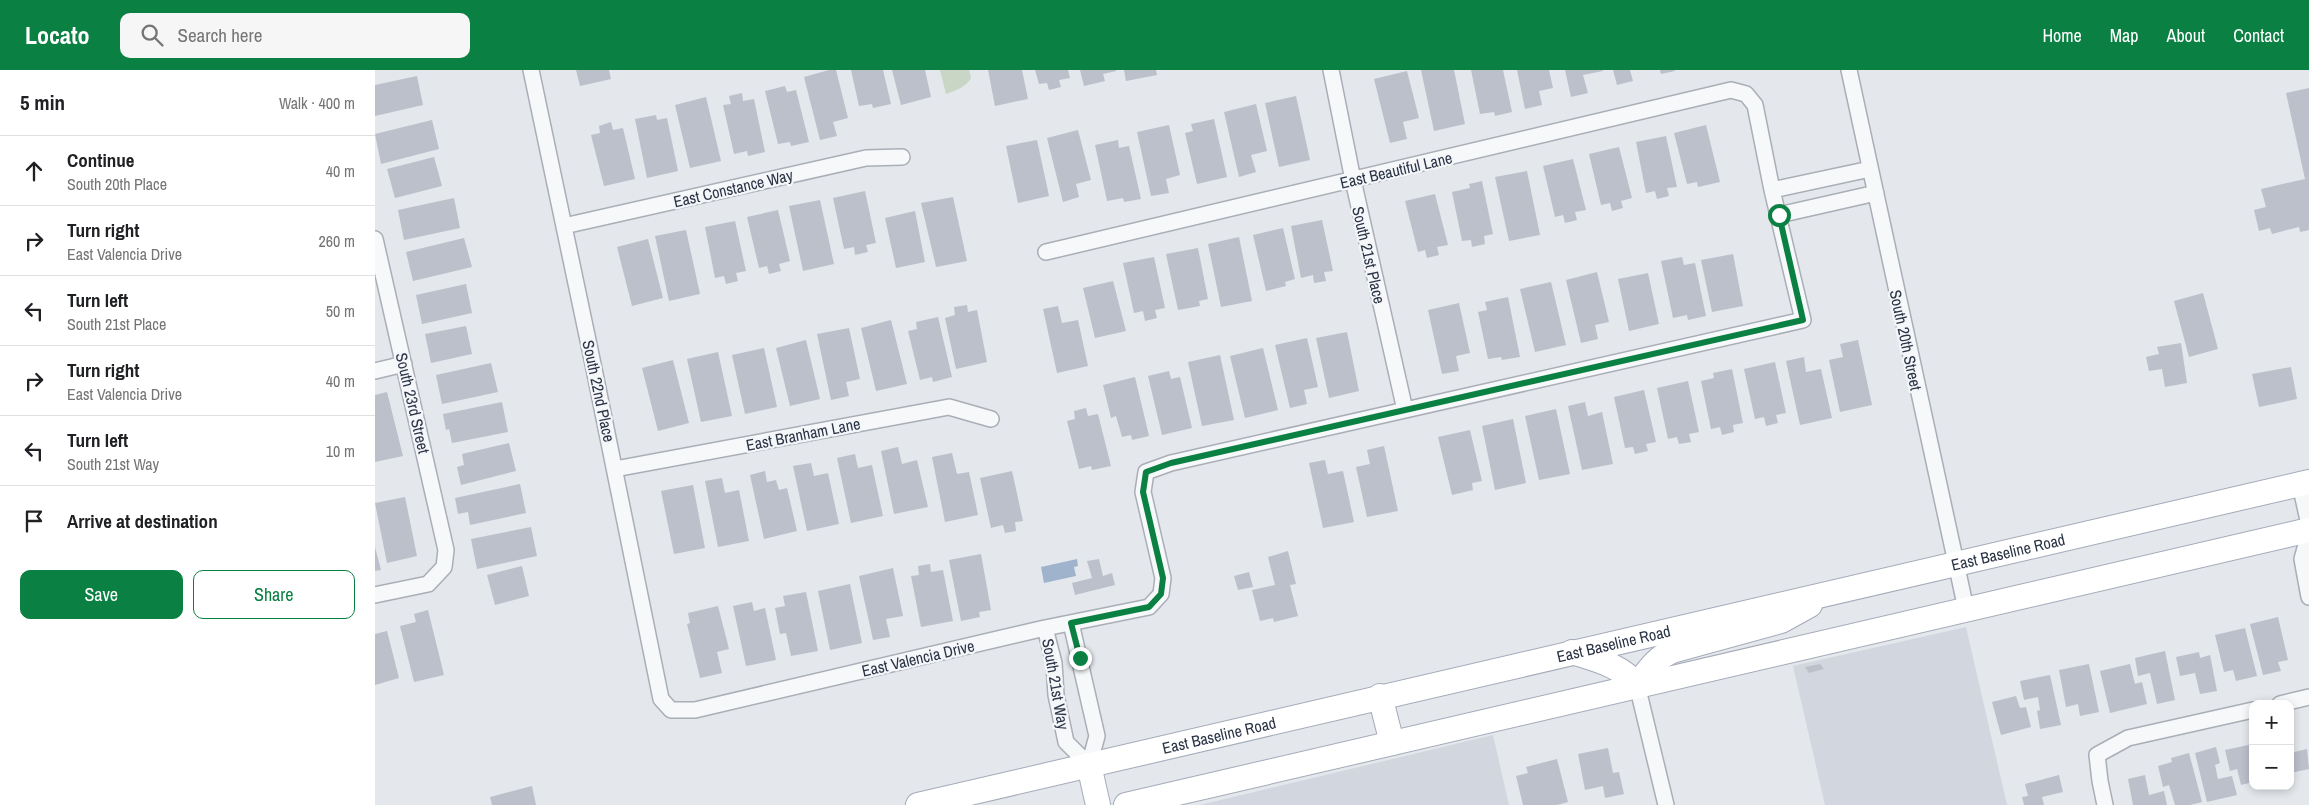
<!DOCTYPE html>
<html lang="en">
<head>
<meta charset="utf-8">
<style>
	:root { --surface:#fff; --page:#f6f6f6; --text:#202124; --muted:#757577; --line:#e0e0e0; --accent:#0b8043 }
	body { margin:0; font-family:"Archivo Narrow",sans-serif; background:var(--page); color:var(--text) }
	.controls { position:absolute; right:15px; bottom:15px; display:grid; overflow:hidden; border-radius:10px; box-shadow:0 2px 8px #0003 }
	.controls button { width:45px; height:45px; display:grid; place-items:center; padding:0; border:0; border-bottom:1px solid var(--line); background:var(--surface); color:var(--text); font:25px sans-serif }
	.stop { position:absolute; width:15px; height:15px; margin:-11px; border:4px solid #0b8043; border-radius:50%; background:#fff }
	.stop.end { background:#0b8043; border-color:#fff; box-shadow:0 1px 5px #0008 }
	.list { margin:0; padding:0; list-style:none }
	h2 { display:flex; justify-content:space-between; align-items:center; height:65px; margin:0; padding:0 20px; font-size:21px }
	h2 small { font-size:16px; font-weight:400; color:var(--muted) }
	.list li { display:grid; grid-template-columns:32px 1fr auto; gap:15px; align-items:center; box-sizing:border-box; height:70px; padding:0 20px; border-top:1px solid var(--line) }
	.list b { display:block; font-size:19px; white-space:nowrap }
	.list p { margin:0; font-size:16px; white-space:nowrap; color:var(--muted) }
	.list em { font-size:16px; font-style:normal; color:var(--muted) }
	.actions { display:flex; gap:10px; padding:15px 20px }
	.actions a { flex:1; padding:11px 0; border:1px solid var(--accent); border-radius:10px; text-align:center; font-size:18px; color:var(--accent) }
	.actions .main { background:var(--accent); color:#fff }
	.icon { flex:none; width:28px; height:28px; fill:none; stroke:currentColor; stroke-width:2; stroke-linecap:round; stroke-linejoin:round }
	.map { position:relative; flex:none; width:1934px; height:735px; overflow:hidden }
	header { display:flex; align-items:center; gap:30px; box-sizing:border-box; height:70px; padding:0 25px; background:var(--accent); color:#fff }
	header strong { font-size:24px }
	nav { display:flex; gap:28px; margin-inline-start:auto; font-size:18px }
	.search { width:350px; height:45px; background:var(--page); display:flex; align-items:center; gap:12px; box-sizing:border-box; padding:0 18px; border-radius:10px; color:var(--muted); font-size:19px }
	main { display:flex }
	aside { flex:1; background:var(--surface) }
	.map>svg:first-child { display:block }
</style>
</head>
<body>
<header>
<strong>Locato</strong>
<div class="search"><svg class="icon" aria-label="search" viewBox="0 0 24 24"><circle cx="10" cy="10" r="6"/><path d="M15 15l6 6"/></svg>Search here</div>
<nav><a>Home</a><a>Map</a><a>About</a><a>Contact</a></nav>
</header>
<main>
<aside>
<h2>5 min<small>Walk · 400 m</small></h2>
<ul class="list">
<li><svg class="icon" aria-label="ahead" viewBox="0 0 24 24"><path d="M12 20V5M6 11l6-6 6 6"/></svg><div><b>Continue</b><p>South 20th Place</p></div><em>40 m</em></li>
<li><svg class="icon" aria-label="right" viewBox="0 0 24 24"><path d="M7 20v-9h11M14 6l5 5-5 5"/></svg><div><b>Turn right</b><p>East Valencia Drive</p></div><em>260 m</em></li>
<li><svg class="icon" aria-label="left" viewBox="0 0 24 24"><path d="M17 20v-9H6M10 6l-5 5 5 5"/></svg><div><b>Turn left</b><p>South 21st Place</p></div><em>50 m</em></li>
<li><svg class="icon" aria-label="right" viewBox="0 0 24 24"><path d="M7 20v-9h11M14 6l5 5-5 5"/></svg><div><b>Turn right</b><p>East Valencia Drive</p></div><em>40 m</em></li>
<li><svg class="icon" aria-label="left" viewBox="0 0 24 24"><path d="M17 20v-9H6M10 6l-5 5 5 5"/></svg><div><b>Turn left</b><p>South 21st Way</p></div><em>10 m</em></li>
<li><svg class="icon" aria-label="arrive" viewBox="0 0 24 24"><path d="M6 21V4h12l-3 4 3 4H6"/></svg><div><b>Arrive at destination</b></div></li>
</ul>
<div class="actions"><a class="main">Save</a><a>Share</a></div>
</aside>
<div class="map">
<svg width="1934" height="735" viewBox="0 0 1934 735">
	<rect width="100%" height="100%" fill="#e4e7ec"/>
	<path fill="#d2d6de" d="M 1591,557 L 1632,735 L 1450,735 L 1418,596 Z
		M 1118,665 L 1134,735 L 825,735 L 875,723 Z"/>
	<path fill="#c9d6c5" d="M 565,0 L 594,0 L 596,8 C 591,17 580,21 571,24 Z"/>
	<path fill="#9fb4cc" d="M 702,489 L 703,496 L 699,497 L 701,506 L 669,513 L 666,497 Z"/>
	<path fill="#bbc0ca" d="M 201,0 L 234,0 L 236,9 L 205,16 Z
		M 454,0 L 461,0 L 473,48 L 458,52 L 462,66 L 445,70 L 429,7 Z
		M 476,0 L 508,0 L 516,34 L 498,38 L 497,34 L 484,36 Z
		M 517,0 L 550,0 L 556,27 L 526,35 Z
		M 613,0 L 647,0 L 653,29 L 620,36 Z
		M 660,0 L 693,0 L 695,8 L 684,10 L 686,17 L 674,20 L 672,13 L 664,14 Z
		M 705,0 L 741,0 L 741,1 L 728,4 L 730,11 L 709,16 Z
		M 749,0 L 781,0 L 782,5 L 751,11 Z
		M 1046,0 L 1079,0 L 1090,54 L 1059,61 Z
		M 1096,0 L 1128,0 L 1137,42 L 1120,46 L 1119,42 L 1105,44 Z
		M 1142,0 L 1174,0 L 1178,18 L 1164,21 L 1167,35 L 1150,39 Z
		M 1190,0 L 1227,0 L 1228,1 L 1208,5 L 1213,23 L 1196,27 Z
		M 1238,0 L 1255,0 L 1258,11 L 1242,15 Z
		M 1285,0 L 1299,0 L 1300,1 L 1286,4 Z
		M 1032,1 L 1044,48 L 1028,52 L 1032,69 L 1015,73 L 999,9 Z
		M 42,6 L 48,35 L 0,46 L 0,15 Z
		M 410,16 L 412,22 L 421,20 L 434,72 L 416,76 L 415,72 L 403,74 L 390,21 Z
		M 1934,18 L 1934,160 L 1925,162 L 1924,157 L 1897,164 L 1895,158 L 1884,161 L 1879,140 L 1891,137 L 1886,119 L 1930,109 L 1911,23 Z
		M 367,23 L 368,31 L 379,29 L 390,82 L 373,86 L 372,81 L 359,84 L 348,35 L 356,34 L 354,26 Z
		M 921,26 L 935,90 L 904,97 L 890,33 Z
		M 331,27 L 346,91 L 315,98 L 300,35 Z
		M 881,34 L 892,81 L 876,85 L 881,102 L 864,107 L 849,42 Z
		M 281,45 L 282,50 L 292,48 L 303,101 L 272,108 L 260,49 Z
		M 839,49 L 852,107 L 822,114 L 810,63 L 818,61 L 816,54 Z
		M 57,50 L 64,79 L 6,94 L 0,64 Z
		M 236,52 L 238,60 L 248,58 L 260,109 L 229,116 L 216,65 L 225,63 L 224,56 Z
		M 794,55 L 805,105 L 791,109 L 794,123 L 776,126 L 762,62 Z
		M 1331,55 L 1345,112 L 1323,117 L 1322,112 L 1312,114 L 1299,63 Z
		M 703,60 L 716,110 L 701,114 L 704,127 L 688,132 L 672,68 Z
		M 1291,66 L 1302,117 L 1292,118 L 1294,126 L 1282,129 L 1280,121 L 1271,123 L 1261,72 Z
		M 662,70 L 674,126 L 643,133 L 631,76 Z
		M 743,70 L 744,78 L 754,76 L 766,129 L 749,132 L 748,128 L 732,131 L 720,75 Z
		M 1244,77 L 1257,128 L 1246,131 L 1248,138 L 1237,141 L 1235,133 L 1226,135 L 1214,84 Z
		M 59,87 L 67,116 L 20,128 L 12,99 Z
		M 1198,89 L 1211,140 L 1200,142 L 1202,150 L 1190,153 L 1188,145 L 1180,147 L 1168,96 Z
		M 1152,101 L 1165,165 L 1134,171 L 1120,107 Z
		M 1107,111 L 1118,164 L 1109,166 L 1110,174 L 1097,177 L 1096,170 L 1087,171 L 1077,122 L 1095,118 L 1094,114 Z
		M 490,121 L 501,173 L 491,175 L 493,182 L 480,185 L 479,177 L 469,179 L 458,128 Z
		M 1060,124 L 1073,175 L 1062,177 L 1064,185 L 1052,188 L 1050,180 L 1043,182 L 1030,131 Z
		M 578,127 L 592,191 L 561,197 L 546,133 Z
		M 79,128 L 85,158 L 29,170 L 23,140 Z
		M 445,130 L 459,194 L 428,201 L 414,136 Z
		M 403,140 L 415,191 L 404,194 L 406,201 L 394,204 L 392,196 L 384,198 L 372,147 Z
		M 540,141 L 550,192 L 521,198 L 510,148 Z
		M 947,150 L 958,201 L 949,202 L 951,211 L 939,213 L 938,205 L 926,208 L 916,156 Z
		M 360,151 L 371,201 L 361,203 L 363,211 L 351,214 L 349,206 L 340,208 L 330,157 Z
		M 908,158 L 920,209 L 910,212 L 911,216 L 891,221 L 878,165 Z
		M 311,160 L 325,224 L 294,231 L 280,166 Z
		M 864,167 L 877,231 L 846,237 L 833,174 Z
		M 89,168 L 97,197 L 38,211 L 31,182 Z
		M 273,169 L 288,228 L 257,236 L 242,177 Z
		M 823,178 L 833,229 L 824,231 L 825,236 L 803,240 L 791,184 Z
		M 1358,184 L 1368,236 L 1337,242 L 1326,190 Z
		M 779,187 L 790,238 L 780,240 L 782,248 L 770,251 L 768,241 L 759,243 L 748,193 Z
		M 1307,187 L 1309,195 L 1320,193 L 1331,246 L 1313,250 L 1312,245 L 1298,248 L 1286,191 Z
		M 1222,202 L 1234,252 L 1220,255 L 1223,269 L 1206,273 L 1191,210 Z
		M 1273,203 L 1284,254 L 1254,261 L 1243,209 Z
		M 738,211 L 751,261 L 720,268 L 708,218 Z
		M 1176,212 L 1191,275 L 1160,282 L 1145,219 Z
		M 91,214 L 97,243 L 47,254 L 41,225 Z
		M 1828,223 L 1843,279 L 1814,287 L 1799,231 Z
		M 1133,227 L 1145,287 L 1127,290 L 1126,287 L 1113,289 L 1103,242 L 1112,240 L 1110,232 Z
		M 1084,233 L 1095,283 L 1081,286 L 1084,301 L 1067,304 L 1053,240 Z
		M 592,235 L 593,242 L 602,240 L 612,292 L 581,299 L 570,248 L 580,245 L 579,237 Z
		M 683,236 L 687,253 L 703,250 L 713,296 L 682,303 L 668,239 Z
		M 563,247 L 577,307 L 558,312 L 557,307 L 545,310 L 533,261 L 542,259 L 541,252 Z
		M 516,250 L 532,314 L 501,321 L 486,258 Z
		M 91,256 L 97,284 L 56,293 L 50,264 Z
		M 474,258 L 485,309 L 471,312 L 474,326 L 456,330 L 442,264 Z
		M 972,262 L 984,321 L 954,328 L 941,268 Z
		M 932,268 L 943,317 L 929,320 L 932,334 L 915,338 L 900,275 Z
		M 431,270 L 445,329 L 415,336 L 401,278 Z
		M 1483,270 L 1497,335 L 1465,342 L 1454,290 L 1468,287 L 1465,274 Z
		M 1806,273 L 1812,313 L 1790,317 L 1787,299 L 1774,301 L 1771,287 L 1784,284 L 1782,277 Z
		M 389,278 L 402,337 L 370,344 L 357,285 Z
		M 888,278 L 903,340 L 870,348 L 855,286 Z
		M 343,282 L 357,346 L 326,352 L 312,289 Z
		M 845,285 L 859,350 L 827,356 L 813,292 Z
		M 1429,287 L 1431,302 L 1446,299 L 1457,348 L 1425,355 L 1411,291 Z
		M 298,290 L 314,353 L 283,361 L 267,298 Z
		M 1400,292 L 1411,343 L 1401,345 L 1403,353 L 1391,356 L 1389,347 L 1380,349 L 1369,299 Z
		M 116,293 L 123,322 L 67,334 L 61,305 Z
		M 1916,297 L 1922,329 L 1884,337 L 1877,304 Z
		M 1357,299 L 1368,353 L 1358,355 L 1359,362 L 1347,365 L 1345,357 L 1336,359 L 1326,311 L 1339,308 L 1338,303 Z
		M 794,301 L 796,309 L 805,307 L 817,358 L 787,365 L 773,306 Z
		M 760,307 L 774,366 L 757,370 L 756,365 L 747,367 L 741,346 L 736,348 L 728,315 Z
		M 1313,311 L 1324,362 L 1314,364 L 1316,372 L 1304,374 L 1302,367 L 1293,369 L 1282,318 Z
		M 1269,320 L 1281,372 L 1271,374 L 1273,381 L 1260,384 L 1258,377 L 1250,378 L 1239,327 Z
		M 12,322 L 28,386 L 0,392 L 0,325 Z
		M 127,332 L 133,362 L 77,373 L 74,359 L 71,360 L 68,344 Z
		M 1210,332 L 1213,346 L 1227,342 L 1238,394 L 1207,400 L 1193,336 Z
		M 711,338 L 713,346 L 723,344 L 736,396 L 717,400 L 716,396 L 704,399 L 692,351 L 700,349 L 699,341 Z
		M 1181,339 L 1195,404 L 1164,410 L 1150,346 Z
		M 1138,349 L 1151,413 L 1120,420 L 1107,356 Z
		M 1095,360 L 1107,411 L 1097,413 L 1098,420 L 1077,425 L 1063,367 Z
		M 134,373 L 141,401 L 86,415 L 82,397 L 89,395 L 87,384 Z
		M 1009,376 L 1023,441 L 992,447 L 981,397 L 995,394 L 992,380 Z
		M 523,377 L 527,394 L 542,390 L 553,437 L 519,444 L 506,381 Z
		M 577,383 L 582,404 L 594,402 L 603,445 L 570,452 L 557,387 Z
		M 480,384 L 483,398 L 497,395 L 508,446 L 476,453 L 462,388 Z
		M 950,390 L 953,404 L 968,401 L 979,452 L 948,458 L 934,393 Z
		M 436,393 L 439,406 L 453,403 L 464,454 L 432,461 L 418,396 Z
		M 390,401 L 392,412 L 401,410 L 404,420 L 412,418 L 422,461 L 389,469 L 375,405 Z
		M 637,401 L 648,451 L 640,452 L 641,461 L 630,463 L 628,455 L 616,458 L 605,408 Z
		M 347,408 L 350,423 L 364,420 L 374,471 L 343,477 L 330,411 Z
		M 145,414 L 151,443 L 95,455 L 93,442 L 83,444 L 80,428 Z
		M 318,415 L 330,478 L 299,484 L 286,421 Z
		M 30,427 L 42,486 L 12,493 L 0,433 Z
		M 156,457 L 162,486 L 102,499 L 96,469 Z
		M 0,477 L 6,500 L 0,501 Z
		M 913,481 L 921,514 L 915,515 L 923,546 L 899,552 L 898,548 L 885,551 L 877,520 L 900,515 L 893,487 Z
		M 606,484 L 616,540 L 604,542 L 605,547 L 586,551 L 574,490 Z
		M 724,489 L 728,506 L 737,503 L 740,515 L 700,525 L 697,513 L 717,508 L 712,491 Z
		M 555,494 L 556,502 L 568,500 L 578,551 L 546,557 L 536,506 L 544,505 L 543,496 Z
		M 147,496 L 154,526 L 120,535 L 112,505 Z
		M 518,498 L 528,546 L 511,549 L 515,567 L 498,570 L 484,506 Z
		M 874,502 L 878,517 L 863,520 L 859,506 Z
		M 475,514 L 487,573 L 455,580 L 443,521 Z
		M 431,522 L 443,581 L 416,586 L 411,563 L 405,564 L 400,538 L 410,536 L 408,526 Z
		M 377,532 L 379,541 L 390,538 L 401,590 L 371,596 L 358,536 Z
		M 343,536 L 354,579 L 342,582 L 347,603 L 325,608 L 312,554 L 315,553 L 313,543 Z
		M 53,540 L 69,605 L 39,612 L 25,556 L 41,552 L 39,544 Z
		M 1903,547 L 1913,590 L 1903,592 L 1906,601 L 1888,605 L 1875,554 Z
		M 1870,558 L 1882,606 L 1861,611 L 1858,600 L 1849,602 L 1840,565 Z
		M 12,561 L 24,608 L 0,615 L 0,564 Z
		M 1790,581 L 1800,630 L 1782,634 L 1775,603 L 1763,606 L 1760,588 Z
		M 1824,582 L 1825,588 L 1835,585 L 1842,621 L 1825,624 L 1820,603 L 1805,606 L 1801,587 Z
		M 1445,594 L 1449,599 L 1434,603 L 1430,597 Z
		M 1714,594 L 1724,642 L 1705,646 L 1703,634 L 1691,637 L 1684,600 Z
		M 1755,594 L 1760,614 L 1767,612 L 1772,634 L 1735,643 L 1725,601 Z
		M 1675,605 L 1686,655 L 1665,659 L 1662,641 L 1665,640 L 1663,627 L 1649,630 L 1645,611 Z
		M 1641,626 L 1645,638 L 1651,637 L 1656,657 L 1626,665 L 1617,632 Z
		M 1878,674 L 1878,712 L 1866,715 L 1862,699 L 1855,701 L 1850,680 Z
		M 1841,677 L 1845,693 L 1840,695 L 1843,709 L 1857,706 L 1862,725 L 1832,732 L 1820,683 Z
		M 1233,678 L 1238,703 L 1244,702 L 1249,724 L 1230,728 L 1228,716 L 1210,720 L 1203,684 Z
		M 1932,679 L 1934,699 L 1915,703 L 1915,683 Z
		M 1814,683 L 1827,732 L 1815,735 L 1800,735 L 1794,715 L 1788,717 L 1783,696 L 1797,692 L 1796,688 Z
		M 1182,689 L 1193,732 L 1182,735 L 1148,735 L 1141,706 L 1153,703 L 1151,697 Z
		M 1684,705 L 1688,722 L 1667,727 L 1669,735 L 1649,735 L 1647,727 L 1653,726 L 1650,714 Z
		M 1770,705 L 1774,725 L 1789,721 L 1792,735 L 1758,735 L 1753,709 Z
		M 157,716 L 161,735 L 117,735 L 115,727 Z"/>
	<g fill="none" stroke-linecap="round" stroke-linejoin="round">
		<g stroke="#a9aeb7" stroke-width="18">
			<path id="street" d="M 156,0 L 218,294 L 286,629 L 296,640 L 320,640 L 670,558 L 774,537 L 786,524 L 788,508 L 768,422 L 771,402 L 796,393 L 1428,250 L 1397,120 L 1380,35 L 1371,24 L 1356,20 L 671,182
				M 956,0 L 978,110 L 1030,340
				M 1474,0 L 1591,539
				M 1397,120 L 1495,99
				M 1404,145 L 1501,123
				M 189,156 L 491,88 L 527,87
				M 0,169 L 71,480 L 69,497 L 53,514 L 0,525
				M 0,301 L 29,294
				M 240,399 L 574,337 L 616,349
				M 1925,414 L 1934,455
				M 1934,464 L 1927,489 L 1934,527
				M 670,558 L 679,593 L 681,625 L 691,672 L 714,695 L 722,666 L 696,553
				M 1262,615 L 1291,735
				M 1905,634 L 1934,627
				M 1730,735 L 1725,711 L 1722,685 L 1753,668 L 1878,640"/>
		</g>
		<g stroke="#a3abb8" stroke-width="26">
			<g id="primary">
				<path d="M 1197,582 C 1222,590 1245,595 1262,615 C 1273,601 1281,588 1297,581 L 1406,551 L 1435,535"/>
				<path d="M 1005,626 L 1017,673"/>
				<path d="M 714,695 L 723,735"/>
				<path id="s1" d="M 543,735 L 1934,412"/>
				<path d="M 751,735 L 1934,460"/>
			</g>
		</g>
		<use href="#street" stroke="#f7f8fa" stroke-width="15"/>
		<use href="#primary" stroke="#fff" stroke-width="24"/>
	</g>
	<g fill="none" stroke-linecap="round" stroke-linejoin="round">
		<path stroke="#0b8043" stroke-width="6" d="M 705,588 L 696,553 L 774,537 L 786,524 L 788,508 L 768,422 L 771,402 L 796,393 L 1428,250 L 1404,145"/>
	</g>
	<g text-anchor="middle" stroke-width="4.5" stroke-linejoin="round" paint-order="stroke">
		<g font-size="16" fill="#2b3445" stroke="#f4f6f9">
			<text transform="translate(1021 100) rotate(-13)" y="6">East Beautiful Lane</text>
			<text transform="translate(358 118) rotate(-13)" y="6">East Constance Way</text>
			<text transform="translate(994 185) rotate(77)" y="6">South 21st Place</text>
			<text transform="translate(1531 270) rotate(78)" y="6">South 20th Street</text>
			<text transform="translate(224 321) rotate(78)" y="6">South 22nd Place</text>
			<text transform="translate(38 333) rotate(77)" y="6">South 23rd Street</text>
			<text transform="translate(428 364) rotate(-11)" y="6">East Branham Lane</text>
			<text dy="6" stroke="none"><textPath href="#s1" startOffset="1119">East Baseline Road</textPath></text>
			<text dy="6" stroke="none"><textPath href="#s1" startOffset="714">East Baseline Road</textPath></text>
			<text transform="translate(543 588) rotate(-13)" y="6">East Valencia Drive</text>
			<text transform="translate(681 614) rotate(80)" y="6">South 21st Way</text>
			<text dy="6" stroke="none"><textPath href="#s1" startOffset="309">East Baseline Road</textPath></text>
		</g>
	</g>
</svg>
<div class="controls">
<button>+</button>
<button>−</button>
</div>
<div class="stop" style="left:1404px;top:145px"></div>
<div class="stop end" style="left:705px;top:588px"></div>
</div>
</main>
</body>
</html>
